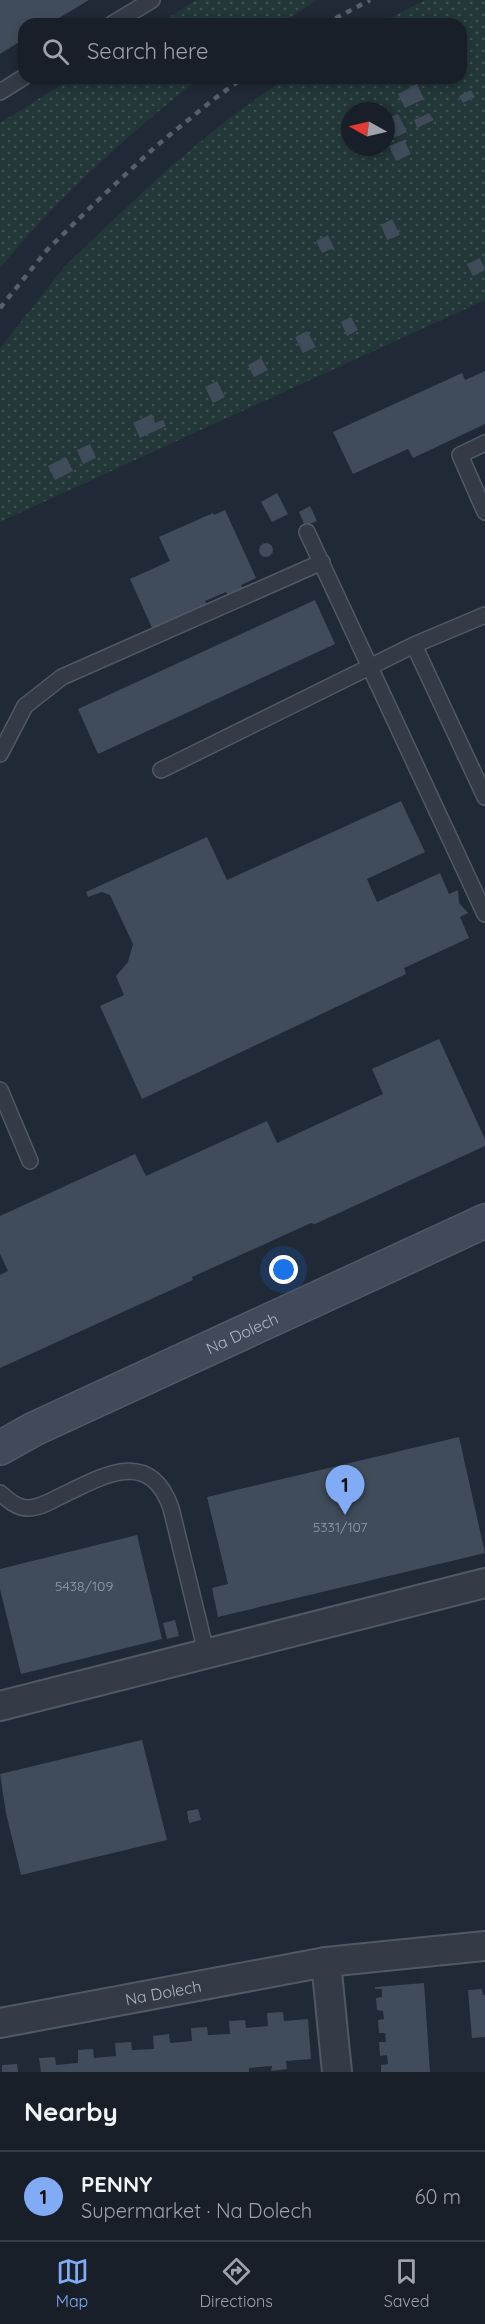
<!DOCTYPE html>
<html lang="en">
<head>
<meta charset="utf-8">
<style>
	:root { --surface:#181f28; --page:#252c34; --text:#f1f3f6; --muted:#9fa2a8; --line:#363d45; --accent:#81abf5 }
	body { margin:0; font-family:Quicksand,sans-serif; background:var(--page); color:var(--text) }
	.compass { position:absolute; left:341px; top:102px; width:54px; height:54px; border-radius:50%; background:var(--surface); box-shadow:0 3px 9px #0003; rotate:278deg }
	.you { position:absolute; left:284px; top:1270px; width:21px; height:21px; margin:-15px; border:4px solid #fff; border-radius:50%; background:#1a73e8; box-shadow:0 0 0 9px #1a73e833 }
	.badge { display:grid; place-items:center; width:39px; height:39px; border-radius:50%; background:var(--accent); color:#111; font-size:20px; font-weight:700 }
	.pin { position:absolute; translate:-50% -50px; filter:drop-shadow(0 2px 3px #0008) }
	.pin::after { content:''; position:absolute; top:32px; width:21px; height:18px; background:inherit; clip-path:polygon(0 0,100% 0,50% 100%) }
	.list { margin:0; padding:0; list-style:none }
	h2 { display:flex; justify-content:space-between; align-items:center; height:78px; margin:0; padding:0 24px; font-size:26px }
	h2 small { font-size:20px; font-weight:400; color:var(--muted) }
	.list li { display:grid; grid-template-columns:39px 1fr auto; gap:18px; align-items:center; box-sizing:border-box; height:90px; padding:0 24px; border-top:2px solid var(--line) }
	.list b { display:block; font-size:22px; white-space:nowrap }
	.list p { margin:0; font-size:20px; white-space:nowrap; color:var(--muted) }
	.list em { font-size:20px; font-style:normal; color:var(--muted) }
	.icon { flex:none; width:33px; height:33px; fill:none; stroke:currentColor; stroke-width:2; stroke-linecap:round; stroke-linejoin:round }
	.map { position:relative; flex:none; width:485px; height:2072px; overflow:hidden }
	.search { position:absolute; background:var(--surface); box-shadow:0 3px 9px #0003; left:18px; right:18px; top:18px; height:66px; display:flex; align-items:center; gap:15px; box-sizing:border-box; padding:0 21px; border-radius:18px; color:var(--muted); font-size:22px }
	.sheet { height:168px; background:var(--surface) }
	nav { display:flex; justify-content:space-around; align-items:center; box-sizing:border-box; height:84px; border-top:2px solid var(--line); background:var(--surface); font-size:16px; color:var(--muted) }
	nav a { display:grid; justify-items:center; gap:3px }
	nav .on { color:var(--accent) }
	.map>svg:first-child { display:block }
</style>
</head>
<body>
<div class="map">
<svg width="485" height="2072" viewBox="0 0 485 2072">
	<defs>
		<pattern id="green-dots" width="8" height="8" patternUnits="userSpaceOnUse" patternTransform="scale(1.5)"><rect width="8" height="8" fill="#233638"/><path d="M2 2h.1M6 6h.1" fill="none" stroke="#405153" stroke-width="1.8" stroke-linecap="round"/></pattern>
	</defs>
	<rect width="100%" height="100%" fill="#202936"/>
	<path fill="url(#green-dots)" fill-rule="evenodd" d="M 196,0 L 317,0 L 280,24 L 158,24 Z
		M 425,0 L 485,0 L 485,300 L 0,522 L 0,348 L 65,266 L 111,222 L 171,166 L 228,119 L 286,78 L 461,78 L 461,24 L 378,24 ZM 350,111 L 386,111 L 386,147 L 350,147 Z
		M 72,78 L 200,78 C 128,134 58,198 0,268 L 0,123 Z"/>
	<path fill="#414c5b" d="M 0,0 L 89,0 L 49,24 L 24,24 L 24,39 L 0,54 Z
		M 417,84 L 424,99 L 405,108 L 398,94 Z
		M 471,90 L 475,97 L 463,103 L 459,96 Z
		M 429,113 L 434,120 L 417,128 L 414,120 Z
		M 398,114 L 407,132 L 393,138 L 386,119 Z
		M 404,140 L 411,154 L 396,161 L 389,146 Z
		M 392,219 L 400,235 L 387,240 L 381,225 Z
		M 328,235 L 334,248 L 322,253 L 316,241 Z
		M 480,258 L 485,270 L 473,276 L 467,264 Z
		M 351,317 L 358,330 L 347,336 L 341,322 Z
		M 307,331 L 316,347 L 303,353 L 295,337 Z
		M 261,358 L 268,370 L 254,377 L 248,365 Z
		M 485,371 L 485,424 L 413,458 L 408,449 L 353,474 L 333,432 L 462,373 L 465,380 Z
		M 217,381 L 225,397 L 213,403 L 205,387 Z
		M 152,414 L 155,423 L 163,420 L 166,426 L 140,438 L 133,423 Z
		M 90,444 L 96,458 L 83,464 L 77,450 Z
		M 66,457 L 73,471 L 55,480 L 48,466 Z
		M 277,493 L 288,514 L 272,522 L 261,502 Z
		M 310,506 L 317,521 L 305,526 L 299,512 Z
		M 225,510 L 256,578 L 241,585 L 244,590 L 229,597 L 226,592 L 205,601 L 207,605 L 153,630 L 130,579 L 170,561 L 159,537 L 213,513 L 214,515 Z
		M259 550a7 7 0 1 1 14 0a7 7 0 1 1-14 0Z
		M 315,600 L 335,644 L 98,754 L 78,709 Z
		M 401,801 L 425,852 L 367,879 L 377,902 L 440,873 L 449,894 L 458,890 L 459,903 L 468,913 L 460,917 L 469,938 L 404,968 L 406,974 L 142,1099 L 100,1006 L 124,995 L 116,976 L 128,962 L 133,944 L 110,895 L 102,892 L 88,897 L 86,892 L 207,837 L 227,880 Z
		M 439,1039 L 485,1139 L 485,1146 L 315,1224 L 311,1223 L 289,1233 L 192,1277 L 193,1280 L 0,1368 L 0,1275 L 8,1271 L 0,1254 L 0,1216 L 135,1154 L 146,1176 L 267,1121 L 277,1143 L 383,1094 L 372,1069 Z
		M 459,1437 L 485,1553 L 218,1617 L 212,1588 L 228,1584 L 207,1497 Z
		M 137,1535 L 162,1639 L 21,1674 L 0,1589 L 0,1569 Z
		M 175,1620 L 179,1636 L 167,1639 L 163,1623 Z
		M 142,1740 L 167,1840 L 21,1875 L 6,1813 L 0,1774 Z
		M 198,1809 L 201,1820 L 189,1823 L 187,1811 Z
		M 424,1983 L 430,2072 L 381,2072 L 381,2065 L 388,2064 L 387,2055 L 380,2056 L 379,2042 L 386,2042 L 385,2033 L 379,2033 L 378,2020 L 384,2019 L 383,2011 L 377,2010 L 376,1998 L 382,1997 L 382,1989 L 375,1989 L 375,1987 Z
		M 482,1989 L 483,1995 L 485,1995 L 485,2037 L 472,2038 L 468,1990 Z
		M 283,2012 L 284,2021 L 308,2019 L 311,2059 L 286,2061 L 287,2069 L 271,2071 L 272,2066 L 249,2068 L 249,2072 L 41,2072 L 39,2058 L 55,2057 L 56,2065 L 78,2063 L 78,2050 L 93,2049 L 94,2058 L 116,2056 L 115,2043 L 131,2042 L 132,2050 L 154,2049 L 153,2036 L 169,2034 L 170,2043 L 192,2041 L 191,2028 L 207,2027 L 208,2035 L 230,2034 L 229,2021 L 245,2020 L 246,2028 L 268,2026 L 267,2013 Z
		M 17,2064 L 18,2072 L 2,2072 L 2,2065 Z"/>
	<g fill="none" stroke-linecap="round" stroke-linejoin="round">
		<g stroke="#515965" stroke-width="18">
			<path id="lane" d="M 112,24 L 152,0
				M 0,92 L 24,77
				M 485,443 L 460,455 L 485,512
				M 307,532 L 485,914
				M 414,645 L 485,797
				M 0,754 L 25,706 L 62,677 L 322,562
				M 161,770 L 414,645 L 485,615
				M 0,1090 L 30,1161
				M 0,1493 C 8,1500 17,1508 28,1508 C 39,1508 49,1502 59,1497 C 101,1477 149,1446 171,1508 L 206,1652"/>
		</g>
		<g stroke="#515965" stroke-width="32">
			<g id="street">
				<path d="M 0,1706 L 485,1583"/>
				<path d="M 326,1962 L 337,2072"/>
				<path id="s1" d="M 0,2023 L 326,1962 L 485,1946"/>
			</g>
		</g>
		<g stroke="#515965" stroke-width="36">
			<g id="secondary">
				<path id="s2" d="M 0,1448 L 34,1429 L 485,1221"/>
			</g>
		</g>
		<use href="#lane" stroke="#343b47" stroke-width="15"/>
		<use href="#street" stroke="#343b47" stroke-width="28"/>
		<use href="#secondary" stroke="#424a5a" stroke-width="33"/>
		<path stroke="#555f6e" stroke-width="4.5" stroke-dasharray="6 6" stroke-linecap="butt" d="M 325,24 L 370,0
			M 0,308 L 47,250 L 94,204 L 155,147 L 214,99 L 243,78"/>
	</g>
	<g text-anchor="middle" stroke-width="4.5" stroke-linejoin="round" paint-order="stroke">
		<g font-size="14" fill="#939caa">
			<text x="340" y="1532">5331/107</text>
			<text x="84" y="1591">5438/109</text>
		</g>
		<g font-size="16" fill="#aeb6c4" stroke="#19202b">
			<text dy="6" stroke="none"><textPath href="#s2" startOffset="268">Na Dolech</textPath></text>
			<text dy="6" stroke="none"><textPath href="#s1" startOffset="166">Na Dolech</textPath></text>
		</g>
	</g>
</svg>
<svg class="compass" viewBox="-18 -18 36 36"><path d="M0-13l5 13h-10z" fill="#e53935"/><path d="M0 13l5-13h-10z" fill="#9fa2a8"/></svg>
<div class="you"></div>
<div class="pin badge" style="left:345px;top:1515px">1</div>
<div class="search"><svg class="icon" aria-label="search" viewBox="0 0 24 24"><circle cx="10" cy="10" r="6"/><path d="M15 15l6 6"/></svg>Search here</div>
</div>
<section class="sheet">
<h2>Nearby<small></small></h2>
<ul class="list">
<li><span class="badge">1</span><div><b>PENNY</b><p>Supermarket · Na Dolech</p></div><em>60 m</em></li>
</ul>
</section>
<nav>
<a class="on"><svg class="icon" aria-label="map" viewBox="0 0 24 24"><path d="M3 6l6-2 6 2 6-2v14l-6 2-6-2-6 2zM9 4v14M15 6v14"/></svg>Map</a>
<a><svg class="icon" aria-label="directions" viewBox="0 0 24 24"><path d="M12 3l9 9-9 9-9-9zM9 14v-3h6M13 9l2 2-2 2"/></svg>Directions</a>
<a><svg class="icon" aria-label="saved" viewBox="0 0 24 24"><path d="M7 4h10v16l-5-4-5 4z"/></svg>Saved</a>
</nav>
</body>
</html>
